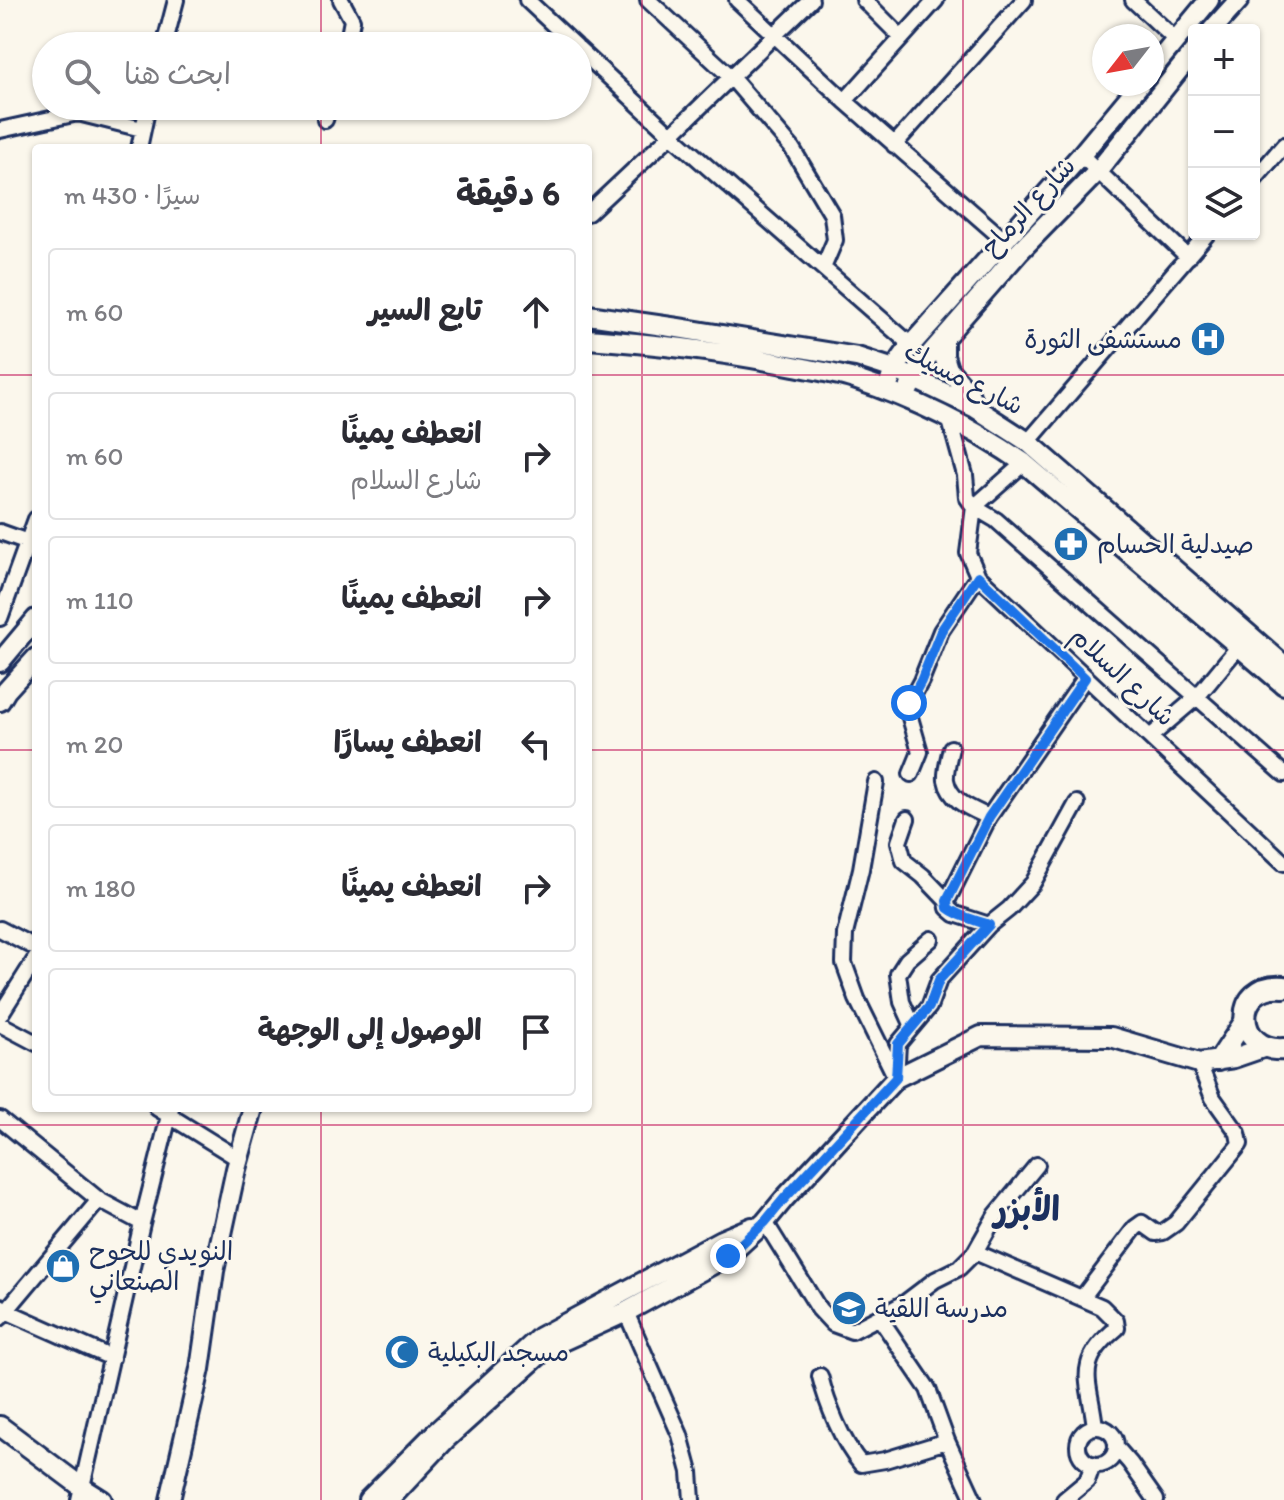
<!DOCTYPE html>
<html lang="ar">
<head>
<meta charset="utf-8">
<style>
	:root { --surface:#fff; --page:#f2f2f3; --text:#2b2b33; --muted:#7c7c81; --line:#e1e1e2 }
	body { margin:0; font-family:Itim,"Playpen Sans Arabic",sans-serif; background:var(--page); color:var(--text); direction:rtl }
	.controls { position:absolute; right:24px; top:24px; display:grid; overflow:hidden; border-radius:8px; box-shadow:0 2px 6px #0004 }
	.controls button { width:72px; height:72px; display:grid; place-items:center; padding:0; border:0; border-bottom:2px solid var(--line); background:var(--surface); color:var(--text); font:40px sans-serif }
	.compass { position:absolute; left:1092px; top:24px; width:72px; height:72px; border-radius:50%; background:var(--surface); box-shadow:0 2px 6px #0004; rotate:239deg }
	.stop { position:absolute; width:24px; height:24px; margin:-18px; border:6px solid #1a73e8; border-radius:50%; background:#fff }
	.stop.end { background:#1a73e8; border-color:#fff; box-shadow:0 2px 8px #0008 }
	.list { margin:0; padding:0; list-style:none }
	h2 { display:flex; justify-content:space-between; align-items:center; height:104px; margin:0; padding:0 32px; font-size:34px }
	h2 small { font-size:26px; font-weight:400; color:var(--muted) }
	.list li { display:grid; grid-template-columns:52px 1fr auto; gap:24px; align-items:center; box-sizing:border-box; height:128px; margin:0 16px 16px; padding:0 16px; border:2px solid var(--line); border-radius:8px }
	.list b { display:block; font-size:30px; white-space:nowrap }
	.list p { margin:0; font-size:26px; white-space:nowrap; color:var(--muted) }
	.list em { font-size:26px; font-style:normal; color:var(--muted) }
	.icon { flex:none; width:44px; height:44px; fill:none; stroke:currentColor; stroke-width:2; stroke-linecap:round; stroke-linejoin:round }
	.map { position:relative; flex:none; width:1284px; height:1500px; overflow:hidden; direction:ltr }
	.search { position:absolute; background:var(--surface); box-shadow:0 2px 6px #0004; left:32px; top:32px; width:560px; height:88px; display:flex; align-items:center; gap:20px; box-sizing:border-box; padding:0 28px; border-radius:44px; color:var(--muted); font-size:30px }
	.panel { position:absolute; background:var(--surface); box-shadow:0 2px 6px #0004; left:32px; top:144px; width:560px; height:968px; border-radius:8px; direction:rtl }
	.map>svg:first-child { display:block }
</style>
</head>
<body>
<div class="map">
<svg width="1284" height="1500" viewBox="0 0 1284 1500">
	<rect width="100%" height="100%" fill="#fbf7ec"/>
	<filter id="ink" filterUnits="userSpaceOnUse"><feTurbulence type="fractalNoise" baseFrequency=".0125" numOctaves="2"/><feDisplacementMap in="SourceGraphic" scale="16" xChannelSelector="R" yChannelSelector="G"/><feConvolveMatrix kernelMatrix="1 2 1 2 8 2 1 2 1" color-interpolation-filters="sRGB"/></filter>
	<g filter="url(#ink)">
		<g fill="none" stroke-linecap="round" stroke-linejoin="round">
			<g stroke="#1b2f5e" stroke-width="20">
				<path id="minor" d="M 341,0 L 352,20 L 347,46
					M 527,0 L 576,46
					M 648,0 L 731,77 L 792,148 L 832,215 L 835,240 L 823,268
					M 737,0 L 845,101 L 1004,240
					M 864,0 L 902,38
					M 1133,0 L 1176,40
					M 164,46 L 176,0
					M 578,48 L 671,135 L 911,345
					M 845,101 L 936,0
					M 325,120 L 329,106
					M 0,130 L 78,113 L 142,129
					M 894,145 L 1024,0
					M 139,148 L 148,106
					M 1081,155 L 1188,257
					M 1254,180 L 1284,145
					M 588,213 L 671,135 L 811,0
					M 949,417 L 965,475 L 967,497 L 974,507 L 996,520 L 1284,774
					M 1028,442 L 1207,234
					M 974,507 L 968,553 L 978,576 L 1284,863
					M 974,507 L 1024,463
					M 0,532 L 28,542
					M 0,618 L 36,519
					M 1150,737 L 1197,697 L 1239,646
					M 951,748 C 949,757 945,771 946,780 C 950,802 972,809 989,817
					M 911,774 L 920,752 L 909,714 L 909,703 L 921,681 L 941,631 L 978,576
					M 876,782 L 861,869 L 845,934 L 844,963 L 857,999 L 896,1078 L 898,1044 L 929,1007 L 939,980 L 989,925 L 1009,909 L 1033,883 L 1077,803
					M 907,819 L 899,842 L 904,861 L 923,876 L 947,901
					M 989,925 L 955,914 L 948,908 L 947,901 L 989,817 L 1085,678
					M 0,929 L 36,948
					M 0,1015 L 36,958
					M 0,1024 L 36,1043
					M 913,1026 L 902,1002 L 898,974 L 907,960 L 931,939
					M 157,1108 L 239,1159
					M 0,1119 L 99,1200 L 142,1223
					M 765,1222 L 819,1309 L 833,1324 L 852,1331 L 879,1317 L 928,1389 L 947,1441 L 974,1500
					M 975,1252 L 1102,1307 L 1116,1321 L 1117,1328 C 1073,1364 1090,1380 1095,1427
					M 1082,1298 L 1135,1228 L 1142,1223 L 1156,1233 L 1163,1232 L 1176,1223 L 1240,1144 L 1238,1133 L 1213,1098 L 1199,1063
					M 0,1306 L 6,1311 L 112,1358
					M 626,1312 L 680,1435 L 690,1472 L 692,1500
					M 879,1317 L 906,1302 L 935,1280 L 959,1268 L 975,1252 L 996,1215 L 1037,1165
					M 0,1318 L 99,1200
					M 820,1376 C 827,1404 842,1442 861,1464 L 885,1460 L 947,1441
					M1078 1446a19 19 0 1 1 38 0a19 19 0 1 1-38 0Z
					M 1116,1447 L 1130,1463 L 1156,1500
					M 79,1500 L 142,1223 L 171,1108
					M 1064,1500 L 1087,1481 L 1093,1464"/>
			</g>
			<g stroke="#1b2f5e" stroke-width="24">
				<path id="tertiary" d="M 1212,30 L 1239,0
					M 1152,69 L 1209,0
					M 588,315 L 678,328 L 857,357 L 894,369 L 974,407 L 1028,442 L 1284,665
					M 944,338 L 944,356 L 948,369 L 969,393 L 974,407
					M 588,339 C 658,344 726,352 794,366 C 814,370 835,373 854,379 C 914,399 972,427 1024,463 L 1284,685
					M 890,381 L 894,369 L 911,345 L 1081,155 L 1140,84
					M 909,389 L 913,379 L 925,360 L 1019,252 L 1098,171 L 1194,51
					M 0,662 L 36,619
					M 0,701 L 6,691 L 36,658
					M 1218,1061 L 1245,1020
					M 0,1426 L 83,1488 L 102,1500
					M 170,1500 L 200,1369 L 214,1271 L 236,1169 L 253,1108
					M 368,1500 L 435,1433 L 540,1337 L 721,1240 L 752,1227
					M 389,1500 L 446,1439 L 547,1348 L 626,1312 L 728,1256 L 765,1222 L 784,1199 L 896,1078 L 981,1036 L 1111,1037 L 1199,1063 L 1234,1058 L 1266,1047"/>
			</g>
			<g stroke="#1b2f5e" stroke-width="26">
				<path id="secondary" d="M 1284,987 C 1231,982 1234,1053 1284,1049"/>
			</g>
			<use href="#minor" stroke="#fbf7ec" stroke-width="14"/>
			<use href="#tertiary" stroke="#fbf7ec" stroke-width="18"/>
			<use href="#secondary" stroke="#fbf7ec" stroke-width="20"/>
		</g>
	</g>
	<g fill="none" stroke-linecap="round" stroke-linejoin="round" filter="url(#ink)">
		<path stroke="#1a73e8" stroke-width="10" d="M 728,1256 L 765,1222 L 784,1199 L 896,1078 L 898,1044 L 929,1007 L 939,980 L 989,925 C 976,920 959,917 948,908 L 947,901 L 989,817 L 1085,678 L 978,576 L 941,631 L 921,681 L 909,703"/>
	</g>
	<path fill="none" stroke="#c2185b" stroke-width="2" stroke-opacity="0.55" d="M 321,0 L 321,46M 642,0 L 642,1500M 963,0 L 963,1500M 321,106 L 321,148M 0,375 L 36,375M 588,375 L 1284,375M 0,750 L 36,750M 588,750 L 1284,750M 321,1108 L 321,1500M 0,1125 L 1284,1125"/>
	<defs>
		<g id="hospital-disc" transform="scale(1.8)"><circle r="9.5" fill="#1f6fb2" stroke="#fbf7ec"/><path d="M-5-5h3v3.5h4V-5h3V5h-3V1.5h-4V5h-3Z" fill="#fff"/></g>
		<g id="pharmacy-disc" transform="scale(1.8)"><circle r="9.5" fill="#1f6fb2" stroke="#fbf7ec"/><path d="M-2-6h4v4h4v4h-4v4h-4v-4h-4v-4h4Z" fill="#fff"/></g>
		<g id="shop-disc" transform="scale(1.8)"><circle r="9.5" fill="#1f6fb2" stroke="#fbf7ec"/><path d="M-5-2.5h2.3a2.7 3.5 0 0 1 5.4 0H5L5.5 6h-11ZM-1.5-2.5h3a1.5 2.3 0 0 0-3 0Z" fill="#fff"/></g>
		<g id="school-disc" transform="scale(1.8)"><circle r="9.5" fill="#1f6fb2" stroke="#fbf7ec"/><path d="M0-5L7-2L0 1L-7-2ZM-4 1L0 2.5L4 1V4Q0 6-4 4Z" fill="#fff"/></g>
		<g id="mosque-disc" transform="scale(1.8)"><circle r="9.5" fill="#1f6fb2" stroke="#fbf7ec"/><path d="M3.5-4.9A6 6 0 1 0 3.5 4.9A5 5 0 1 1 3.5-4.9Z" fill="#fff"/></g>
	</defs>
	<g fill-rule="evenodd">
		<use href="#hospital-disc" x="1208" y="339"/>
		<use href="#pharmacy-disc" x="1071" y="544"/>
		<use href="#shop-disc" x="63" y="1266"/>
		<use href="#school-disc" x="849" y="1308"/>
		<use href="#mosque-disc" x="402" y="1352"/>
	</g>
	<g text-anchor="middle" stroke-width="6" stroke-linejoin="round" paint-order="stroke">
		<g font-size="26" fill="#1b2f5e" stroke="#fbf7ec">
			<text transform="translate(1028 206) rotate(-47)" y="9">شارع الرماح</text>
			<text transform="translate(964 378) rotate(27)" y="9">شارع مسيك</text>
			<text transform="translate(1123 676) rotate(43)" y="9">شارع السلام</text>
		</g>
		<g font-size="26" fill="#1b2f5e" stroke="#fbf7ec" text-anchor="start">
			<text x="1182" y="348" text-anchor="end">مستشفى الثورة</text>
			<text x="1097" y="553">صيدلية الحسام</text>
			<text x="89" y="1260">النويدي للحوح<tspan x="89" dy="30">الصنعاني</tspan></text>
			<text x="875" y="1317">مدرسة اللقية</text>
			<text x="428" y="1361">مسجد البكيلية</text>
		</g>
		<g font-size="34" font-weight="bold" fill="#1b2f5e" stroke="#fbf7ec">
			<text x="1027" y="1221">الأبزر</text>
		</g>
	</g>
</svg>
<div class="controls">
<button>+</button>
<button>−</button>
<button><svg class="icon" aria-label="layers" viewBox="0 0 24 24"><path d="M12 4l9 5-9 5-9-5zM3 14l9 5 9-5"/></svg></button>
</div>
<svg class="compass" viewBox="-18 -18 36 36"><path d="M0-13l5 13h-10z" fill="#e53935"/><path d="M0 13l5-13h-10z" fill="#7c7c81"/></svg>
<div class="stop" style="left:909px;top:703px"></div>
<div class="stop end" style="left:728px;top:1256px"></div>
<div class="search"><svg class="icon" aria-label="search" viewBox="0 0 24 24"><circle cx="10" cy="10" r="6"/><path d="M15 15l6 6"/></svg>ابحث هنا</div>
<section class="panel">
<h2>6 دقيقة<small>سيرًا · 430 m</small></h2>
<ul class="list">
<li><svg class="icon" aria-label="ahead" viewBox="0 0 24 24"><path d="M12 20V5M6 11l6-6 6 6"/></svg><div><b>تابع السير</b></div><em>60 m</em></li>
<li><svg class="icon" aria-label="right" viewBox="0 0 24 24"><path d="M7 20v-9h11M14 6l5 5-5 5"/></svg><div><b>انعطف يمينًا</b><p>شارع السلام</p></div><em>60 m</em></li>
<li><svg class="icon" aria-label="right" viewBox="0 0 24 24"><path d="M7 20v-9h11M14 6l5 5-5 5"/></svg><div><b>انعطف يمينًا</b></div><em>110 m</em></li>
<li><svg class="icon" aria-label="left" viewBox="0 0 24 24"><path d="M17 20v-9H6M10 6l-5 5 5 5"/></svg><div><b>انعطف يسارًا</b></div><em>20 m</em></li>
<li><svg class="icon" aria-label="right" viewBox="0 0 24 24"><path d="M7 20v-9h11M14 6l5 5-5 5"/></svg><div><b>انعطف يمينًا</b></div><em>180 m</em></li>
<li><svg class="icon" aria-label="arrive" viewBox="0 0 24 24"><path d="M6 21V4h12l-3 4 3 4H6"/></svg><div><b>الوصول إلى الوجهة</b></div></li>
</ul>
</section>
</div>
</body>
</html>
